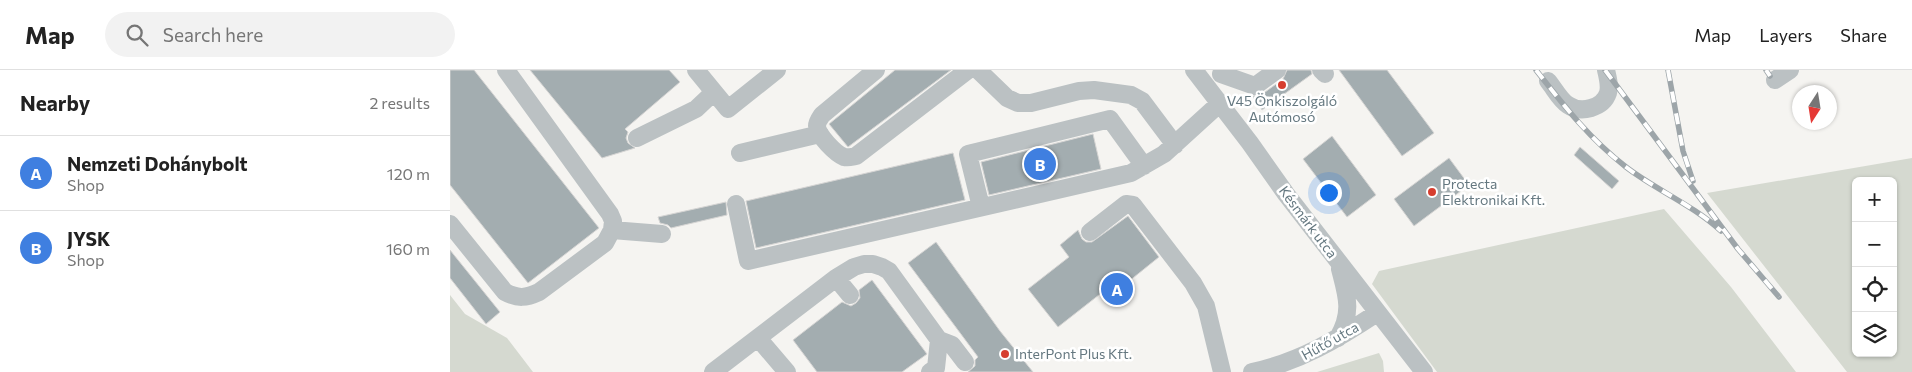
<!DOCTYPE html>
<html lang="en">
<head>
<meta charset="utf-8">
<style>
	:root { --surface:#fff; --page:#f2f2f2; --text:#222; --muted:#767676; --line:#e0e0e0; --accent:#d93025 }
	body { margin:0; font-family:Commissioner,sans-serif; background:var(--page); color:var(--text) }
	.controls { position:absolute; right:15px; bottom:15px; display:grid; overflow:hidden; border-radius:8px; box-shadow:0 1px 4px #0004 }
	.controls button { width:45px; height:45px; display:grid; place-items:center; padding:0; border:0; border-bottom:1px solid var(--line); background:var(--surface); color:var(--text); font:25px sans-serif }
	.compass { position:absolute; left:1342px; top:15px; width:45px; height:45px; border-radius:50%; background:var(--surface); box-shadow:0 1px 4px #0004; rotate:192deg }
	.you { position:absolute; left:878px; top:122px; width:18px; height:18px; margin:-12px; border:4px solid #fff; border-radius:50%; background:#1a73e8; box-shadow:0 0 0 8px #1a73e833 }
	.badge { display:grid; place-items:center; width:32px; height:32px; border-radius:50%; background:var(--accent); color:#fff; font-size:16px; font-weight:700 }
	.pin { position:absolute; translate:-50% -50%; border:2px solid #fff; box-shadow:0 1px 5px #0006 }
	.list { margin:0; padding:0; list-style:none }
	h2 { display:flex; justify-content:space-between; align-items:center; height:65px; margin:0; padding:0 20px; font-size:21px }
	h2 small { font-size:16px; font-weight:400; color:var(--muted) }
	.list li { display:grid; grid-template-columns:32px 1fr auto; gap:15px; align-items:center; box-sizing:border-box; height:75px; padding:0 20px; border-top:1px solid var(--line) }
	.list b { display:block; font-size:19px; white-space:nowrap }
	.list p { margin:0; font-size:16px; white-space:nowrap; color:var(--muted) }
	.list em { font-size:16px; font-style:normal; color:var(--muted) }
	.icon { flex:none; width:28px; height:28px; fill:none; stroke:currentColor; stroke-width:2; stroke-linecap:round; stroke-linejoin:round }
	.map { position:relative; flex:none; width:1462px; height:302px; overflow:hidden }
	header { display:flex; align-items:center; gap:30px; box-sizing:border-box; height:70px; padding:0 25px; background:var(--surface); border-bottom:1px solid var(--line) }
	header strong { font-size:24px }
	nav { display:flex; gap:28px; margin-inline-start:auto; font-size:18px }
	.search { width:350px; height:45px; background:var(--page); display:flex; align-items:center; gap:12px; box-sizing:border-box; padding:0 18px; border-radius:28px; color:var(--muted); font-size:19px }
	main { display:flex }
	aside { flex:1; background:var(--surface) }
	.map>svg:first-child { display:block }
</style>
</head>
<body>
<header>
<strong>Map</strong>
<div class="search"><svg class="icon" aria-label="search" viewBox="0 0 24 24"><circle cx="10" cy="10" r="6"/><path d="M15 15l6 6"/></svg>Search here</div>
<nav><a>Map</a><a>Layers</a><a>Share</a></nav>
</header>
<main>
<aside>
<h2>Nearby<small>2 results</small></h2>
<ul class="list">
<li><span class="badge" style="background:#3f7fe0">A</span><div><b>Nemzeti Dohánybolt</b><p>Shop</p></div><em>120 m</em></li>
<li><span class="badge" style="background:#3f7fe0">B</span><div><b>JYSK</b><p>Shop</p></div><em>160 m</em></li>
</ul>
</aside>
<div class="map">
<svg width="1462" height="302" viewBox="0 0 1462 302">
	<rect width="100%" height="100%" fill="#f5f4f1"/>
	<path fill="#d5d9d0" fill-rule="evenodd" d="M 1462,88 L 1462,302 L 1397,302 L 1257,123 ZM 1406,111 L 1443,111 L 1443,283 L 1406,283 Z
		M 1214,139 L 1281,217 L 1346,302 L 987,302 L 922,214 L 929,201 Z
		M 0,225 L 15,244 L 57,268 L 83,302 L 0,302 Z
		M 929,283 L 933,291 L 934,302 L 867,302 Z"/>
	<path fill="#a3adb0" stroke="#d6d5d4" d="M 0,0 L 24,0 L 149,158 L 78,213 L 0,115 Z
		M 80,0 L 219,0 L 230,12 L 175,59 L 178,62 L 176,68 L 178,73 L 185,78 L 152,88 Z
		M 445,0 L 501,0 L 398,77 L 379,54 Z
		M 837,0 L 861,0 L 862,4 L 812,40 L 802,26 L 811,25 L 833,9 Z
		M 889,0 L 937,0 L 984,63 L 952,86 Z
		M 643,64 L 651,99 L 539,125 L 531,92 Z
		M 882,66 L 926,125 L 897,147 L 853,89 Z
		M 1130,77 L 1169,111 L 1162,119 L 1124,85 Z
		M 503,83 L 515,130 L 306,178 L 296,131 Z
		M 999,88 L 1019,115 L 964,156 L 944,129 Z
		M 276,132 L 277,145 L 221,158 L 218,155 L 210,153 L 208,147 Z
		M 678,146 L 709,187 L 673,216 L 668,210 L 608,257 L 578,219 L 619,187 L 610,175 L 628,160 L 632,169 L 636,172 L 642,172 Z
		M 486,172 L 550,261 L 583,302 L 518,302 L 525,296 L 525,290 L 528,287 L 458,193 Z
		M 0,180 L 50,242 L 36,254 L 0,208 Z
		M 422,210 L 477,284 L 452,302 L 367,302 L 343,270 L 392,232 L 401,236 L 406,233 L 410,228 L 409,220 Z"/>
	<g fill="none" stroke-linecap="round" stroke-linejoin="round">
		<path stroke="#bbc1c3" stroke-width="18" d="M 246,0 L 278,39 L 327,0
			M 426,0 L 372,45 C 370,48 367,52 367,56 C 367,65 386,84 394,87 C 398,88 401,87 406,86 L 518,0
			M 528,0 L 557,28 L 568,33 L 581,33 L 629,21 L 644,20 L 681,25 L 692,31 L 725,75
			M 744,0 L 800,73 L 836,124 L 974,302
			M 871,0 L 875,4
			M 771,4 L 805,16 L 827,0
			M 1325,10 L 1340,0
			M 1098,11 C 1104,18 1110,30 1118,35 C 1131,44 1153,38 1158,23 C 1160,16 1158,8 1156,0
			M 187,68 L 246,39 L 264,22
			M 290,83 L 370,64
			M 286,134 L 298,191 L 681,103 L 714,84 L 769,34
			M 531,137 L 518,84 L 660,49 L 694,96
			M 0,154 L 55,222 C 68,229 76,228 89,222 L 155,173 L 162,160 L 163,151 L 160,144 L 56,0
			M 162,160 L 212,164
			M 640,162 L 676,134 L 683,135 L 743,213 L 756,236 L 772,302
			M 386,208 L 400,225
			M 308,268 L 337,302
			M 888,268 C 903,242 897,226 890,199
			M 489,270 L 502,275 L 515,292
			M 263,302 L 386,208 L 404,197 L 414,194 L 423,194 L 432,197 L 439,201 L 489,270 L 486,298 L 480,302
			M 802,302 C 849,292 888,269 927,243"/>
		<g stroke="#9da5a9" stroke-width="5.5">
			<path id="rail" d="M 1086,0 C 1115,37 1139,68 1176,97 C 1206,120 1243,135 1271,161
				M 1155,0 L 1288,179 L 1329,227
				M 1218,0 L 1233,81 L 1243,111
				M 1316,0 L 1320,6"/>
		</g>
		<use href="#rail" stroke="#fff" stroke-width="4" stroke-dasharray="11" stroke-linecap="butt"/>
	</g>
	<g fill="#d63e2f" stroke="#fff" stroke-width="2">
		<circle cx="832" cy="15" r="5"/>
		<circle cx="982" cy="122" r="5"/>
		<circle cx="555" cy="284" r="5"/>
	</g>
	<g text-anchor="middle" stroke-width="5" stroke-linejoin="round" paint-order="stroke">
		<g font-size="14" fill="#657880" stroke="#fff" text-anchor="start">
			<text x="832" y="36" text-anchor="middle">V45 Önkiszolgáló<tspan x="832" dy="16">Autómosó</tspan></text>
			<text x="992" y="119">Protecta<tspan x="992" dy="16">Elektronikai Kft.</tspan></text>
			<text x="565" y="289">InterPont Plus Kft.</text>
		</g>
		<g font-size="14" fill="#657880" stroke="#fff">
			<text transform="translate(858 152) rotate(53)" y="5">Késmárk utca</text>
			<text transform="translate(880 271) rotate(-29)" y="5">Hűtő utca</text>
		</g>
	</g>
</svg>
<div class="controls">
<button>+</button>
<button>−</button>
<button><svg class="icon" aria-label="locate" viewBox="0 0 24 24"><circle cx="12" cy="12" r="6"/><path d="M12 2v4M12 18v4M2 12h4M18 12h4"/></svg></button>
<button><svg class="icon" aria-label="layers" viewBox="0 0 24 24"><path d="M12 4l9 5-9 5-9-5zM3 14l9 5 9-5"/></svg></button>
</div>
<svg class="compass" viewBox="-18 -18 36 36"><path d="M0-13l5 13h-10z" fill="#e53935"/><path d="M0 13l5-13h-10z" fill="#767676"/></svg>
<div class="you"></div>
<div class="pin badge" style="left:667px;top:219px;background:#3f7fe0">A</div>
<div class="pin badge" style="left:590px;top:94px;background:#3f7fe0">B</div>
</div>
</main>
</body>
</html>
